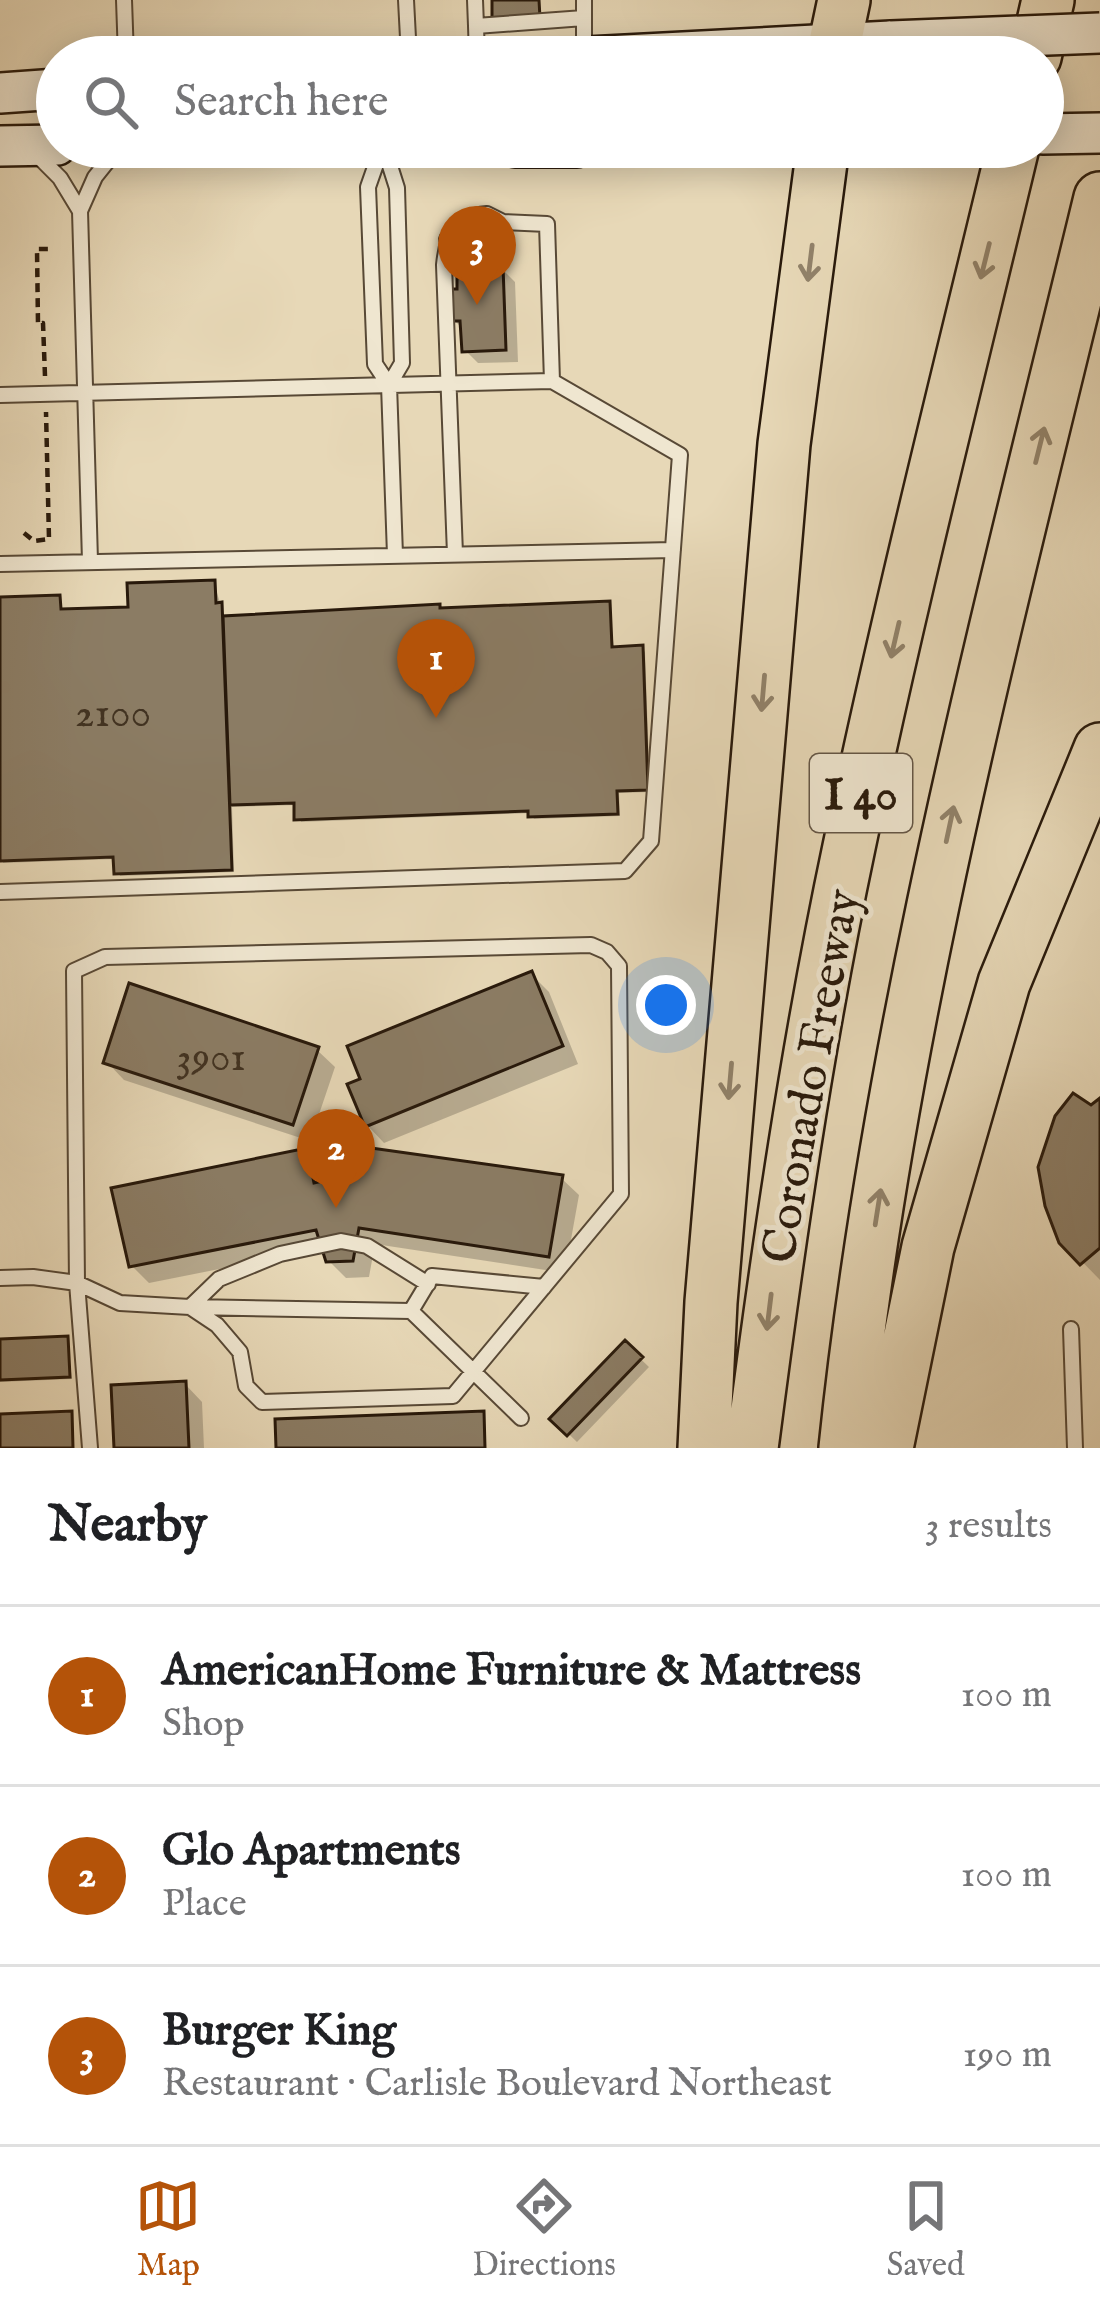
<!DOCTYPE html>
<html lang="en">
<head>
<meta charset="utf-8">
<style>
	:root { --surface:#fff; --page:#f6f6f6; --text:#202124; --muted:#757577; --line:#e0e0e0; --accent:#b45309 }
	body { margin:0; font-family:"IM FELL English",serif; background:var(--page); color:var(--text) }
	.you { position:absolute; left:666px; top:1005px; width:42px; height:42px; margin:-30px; border:9px solid #fff; border-radius:50%; background:#1a73e8; box-shadow:0 0 0 18px #1a73e833 }
	.badge { display:grid; place-items:center; width:78px; height:78px; border-radius:50%; background:var(--accent); color:#fff; font-size:39px; font-weight:700 }
	.pin { position:absolute; translate:-50% -99px; filter:drop-shadow(0 3px 6px #0008) }
	.pin::after { content:''; position:absolute; top:63px; width:42px; height:36px; background:inherit; clip-path:polygon(0 0,100% 0,50% 100%) }
	.list { margin:0; padding:0; list-style:none }
	h2 { display:flex; justify-content:space-between; align-items:center; height:156px; margin:0; padding:0 48px; font-size:51px }
	h2 small { font-size:39px; font-weight:400; color:var(--muted) }
	.list li { display:grid; grid-template-columns:78px 1fr auto; gap:36px; align-items:center; box-sizing:border-box; height:180px; padding:0 48px; border-top:3px solid var(--line) }
	.list b { display:block; font-size:45px; white-space:nowrap }
	.list p { margin:0; font-size:39px; white-space:nowrap; color:var(--muted) }
	.list em { font-size:39px; font-style:normal; color:var(--muted) }
	.icon { flex:none; width:66px; height:66px; fill:none; stroke:currentColor; stroke-width:2; stroke-linecap:round; stroke-linejoin:round }
	.map { position:relative; flex:none; width:1100px; height:1448px; overflow:hidden }
	.search { position:absolute; background:var(--surface); box-shadow:0 6px 30px #0003; left:36px; right:36px; top:36px; height:132px; display:flex; align-items:center; gap:30px; box-sizing:border-box; padding:0 42px; border-radius:66px; color:var(--muted); font-size:45px }
	.sheet { height:696px; background:var(--surface) }
	nav { display:flex; justify-content:space-around; align-items:center; box-sizing:border-box; height:168px; border-top:3px solid var(--line); background:var(--surface); font-size:33px; color:var(--muted) }
	nav a { display:grid; justify-items:center; gap:6px }
	nav .on { color:var(--accent) }
	.map>svg:first-child { display:block }
</style>
</head>
<body>
<div class="map">
<svg width="1100" height="1448" viewBox="0 0 1100 1448">
	<rect width="100%" height="100%" fill="#e7d8b7"/>
	<filter id="stains"><feTurbulence type="fractalNoise" baseFrequency=".00167" numOctaves="4"/><feColorMatrix values="0 0 0 0 .2 0 0 0 0 .09 0 0 0 0 .02 0 0 0 .5 -.17"/></filter>
	<radialGradient id="worn" r=".72"><stop offset=".6" stop-color="#630" stop-opacity="0"/><stop offset="1" stop-color="#630" stop-opacity=".3"/></radialGradient>
	<path fill="#0003" d="M 502,269 L 515,282 L 518,362 L 478,363 L 465,350 L 464,330 L 454,320 Z
		M 214,583 L 225,619 L 439,607 L 443,611 L 609,604 L 614,649 L 642,649 L 645,652 L 650,792 L 619,793 L 620,816 L 534,819 L 531,813 L 301,822 L 297,805 L 232,807 L 234,872 L 120,876 L 116,859 L 3,863 L 0,600 L 59,598 L 63,612 L 132,609 Z
		M 531,974 L 549,992 L 578,1064 L 384,1143 L 367,1125 L 364,1080 Z
		M 317,1050 L 335,1067 L 310,1141 L 124,1080 L 107,1062 Z
		M 1100,1104 L 1100,1280 L 1062,1241 L 1091,1109 Z
		M 306,1151 L 323,1169 L 326,1183 L 561,1178 L 579,1195 L 565,1273 L 375,1244 L 369,1277 L 346,1278 L 328,1260 L 325,1248 L 149,1283 L 132,1266 Z
		M 67,1339 L 72,1379 L 0,1382 L 0,1342 Z
		M 625,1344 L 649,1367 L 577,1442 L 553,1419 Z
		M 185,1384 L 202,1402 L 204,1448 L 117,1448 Z"/>
	<path fill="#8b7c64" stroke="#28190b" stroke-width="3" d="M 492,0 L 539,0 L 540,18 L 492,20 Z
		M 503,266 L 506,350 L 462,352 L 460,321 L 451,321 L 449,289 L 457,289 L 457,268 Z
		M 215,580 L 216,603 L 222,602 L 232,870 L 114,874 L 113,857 L 0,861 L 0,597 L 60,595 L 61,609 L 128,607 L 127,583 Z
		M 610,601 L 612,647 L 643,645 L 648,790 L 617,791 L 618,814 L 528,817 L 528,811 L 294,820 L 294,803 L 230,805 L 223,616 L 440,604 L 440,608 Z
		M 532,971 L 563,1046 L 365,1127 L 347,1084 L 360,1079 L 347,1046 Z
		M 129,983 L 319,1047 L 293,1125 L 103,1063 Z
		M 1073,1093 L 1091,1105 L 1100,1098 L 1100,1248 L 1080,1265 L 1059,1243 L 1045,1206 L 1038,1167 L 1055,1116 Z
		M 364,1147 L 563,1175 L 549,1257 L 359,1228 L 353,1261 L 326,1262 L 316,1230 L 129,1267 L 111,1188 L 307,1148 L 314,1183 L 341,1177 L 342,1164 L 362,1163 Z
		M 68,1336 L 70,1377 L 0,1380 L 0,1339 Z
		M 625,1340 L 643,1357 L 567,1436 L 549,1419 Z
		M 186,1381 L 189,1448 L 114,1448 L 111,1385 Z
		M 72,1411 L 73,1448 L 0,1448 L 0,1414 Z
		M 484,1411 L 485,1448 L 276,1448 L 275,1419 Z"/>
	<g fill="none" stroke-linecap="round" stroke-linejoin="round">
		<g stroke="#584936" stroke-width="18">
			<path id="service" d="M 124,0 L 126,57
				M 406,0 L 409,57
				M 475,0 L 476,26 L 584,18
				M 584,0 L 584,52
				M 476,26 L 477,57
				M 382,147 L 368,187 L 375,364 L 389,385 L 395,555
				M 384,147 L 397,188 L 402,363 L 389,385
				M 36,154 L 60,178 L 80,211
				M 447,239 L 460,241 L 495,234 L 503,222
				M 455,554 L 444,265 C 447,235 454,217 487,214 L 503,222 L 547,224 L 552,381
				M 90,561 L 80,211 L 95,177 L 119,147
				M 0,564 L 673,550
				M 0,892 L 625,871 L 651,841 L 680,455 L 552,381 L 0,395
				M 0,1278 L 33,1277 L 77,1283 L 120,1303 L 190,1307 L 217,1325 L 240,1352 L 246,1386 L 262,1402 L 453,1396 L 621,1194 L 619,966 L 607,952 L 591,945 L 105,957 L 74,971 L 77,1283 L 90,1448
				M 190,1307 L 219,1279 L 280,1254 L 341,1241 L 367,1246 L 428,1284
				M 191,1307 L 411,1311 L 432,1276 L 544,1287
				M 411,1311 L 521,1418
				M 1071,1329 L 1075,1448"/>
		</g>
		<g stroke="#28190b" stroke-width="44">
			<path id="secondary" d="M 587,57 L 891,41
				M 0,93 L 57,89
				M 1043,134 L 1100,133
				M 0,146 L 57,145
				M 515,147 L 577,147"/>
		</g>
		<g stroke="#28190b" stroke-width="56">
			<path id="motorway" d="M 832,57 L 844,0
				M 1035,57 L 1048,0
				M 704,1448 L 711,1302 L 784,444 L 823,147
				M 752,1448 C 778,1246 807,1046 849,847 C 898,612 957,380 1013,147
				M 845,1448 C 889,1024 1000,611 1100,198
				M 887,1448 L 928,1247 L 1004,983 L 1100,749"/>
		</g>
		<path stroke="#28190b" stroke-width="4.5" stroke-dasharray="9 6" stroke-linecap="butt" d="M 45,376 L 43,323 L 38,324 L 37,249 L 49,249
			M 24,533 L 34,541 L 49,539 L 46,412"/>
		<use href="#service" stroke="#efe6d0" stroke-width="14"/>
		<use href="#secondary" stroke="#efe6d0" stroke-width="39"/>
		<use href="#motorway" stroke="#e7d8b7" stroke-width="51"/>
		<g stroke="#28190b" stroke-width="44" stroke-linecap="butt">
			<path id="secondary-bridge" d="M 891,41 L 1100,33"/>
		</g>
		<use href="#secondary-bridge" stroke="#efe6d0" stroke-width="39"/>
	</g>
	<defs><path id="oneway-shaft" d="M-6 0H5M1.5-3L5.5 0L1.5 3" fill="none" stroke-width="1.6" stroke-linecap="round" stroke-linejoin="round" transform="scale(3)"/></defs>
	<g stroke="#91826a">
		<use href="#oneway-shaft" transform="translate(985 261) rotate(104)"/>
		<use href="#oneway-shaft" transform="translate(810 263) rotate(97)"/>
		<use href="#oneway-shaft" transform="translate(1040 445) rotate(-76)"/>
		<use href="#oneway-shaft" transform="translate(895 640) rotate(103)"/>
		<use href="#oneway-shaft" transform="translate(763 693) rotate(95)"/>
		<use href="#oneway-shaft" transform="translate(950 824) rotate(-78)"/>
		<use href="#oneway-shaft" transform="translate(730 1081) rotate(95)"/>
		<use href="#oneway-shaft" transform="translate(878 1207) rotate(-81)"/>
		<use href="#oneway-shaft" transform="translate(769 1312) rotate(97)"/>
	</g>
	<g text-anchor="middle" stroke-width="10" stroke-linejoin="round" paint-order="stroke">
		<g font-size="42" fill="#413221">
			<text x="113" y="726">2100</text>
			<text x="211" y="1070">3901</text>
		</g>
		<rect fill="#efe6d0" stroke="#645646" stroke-width="3" x="810" y="754" width="102" height="78" rx="9"/>
		<g font-size="45" font-weight="bold" fill="#28190b">
			<text x="861" y="809">I 40</text>
		</g>
		<g font-size="48" fill="#28190b" stroke="#efe6d0">
			<text transform="translate(809 1076) rotate(-80)" y="17">Coronado Freeway</text>
		</g>
	</g>
	<rect width="100%" height="100%" filter="url(#stains)"/>
	<rect width="100%" height="100%" fill="url(#worn)"/>
</svg>
<div class="you"></div>
<div class="pin badge" style="left:436px;top:718px">1</div>
<div class="pin badge" style="left:336px;top:1208px">2</div>
<div class="pin badge" style="left:477px;top:305px">3</div>
<div class="search"><svg class="icon" aria-label="search" viewBox="0 0 24 24"><circle cx="10" cy="10" r="6"/><path d="M15 15l6 6"/></svg>Search here</div>
</div>
<section class="sheet">
<h2>Nearby<small>3 results</small></h2>
<ul class="list">
<li><span class="badge">1</span><div><b>AmericanHome Furniture &amp; Mattress</b><p>Shop</p></div><em>100 m</em></li>
<li><span class="badge">2</span><div><b>Glo Apartments</b><p>Place</p></div><em>100 m</em></li>
<li><span class="badge">3</span><div><b>Burger King</b><p>Restaurant · Carlisle Boulevard Northeast</p></div><em>190 m</em></li>
</ul>
</section>
<nav>
<a class="on"><svg class="icon" aria-label="map" viewBox="0 0 24 24"><path d="M3 6l6-2 6 2 6-2v14l-6 2-6-2-6 2zM9 4v14M15 6v14"/></svg>Map</a>
<a><svg class="icon" aria-label="directions" viewBox="0 0 24 24"><path d="M12 3l9 9-9 9-9-9zM9 14v-3h6M13 9l2 2-2 2"/></svg>Directions</a>
<a><svg class="icon" aria-label="saved" viewBox="0 0 24 24"><path d="M7 4h10v16l-5-4-5 4z"/></svg>Saved</a>
</nav>
</body>
</html>
